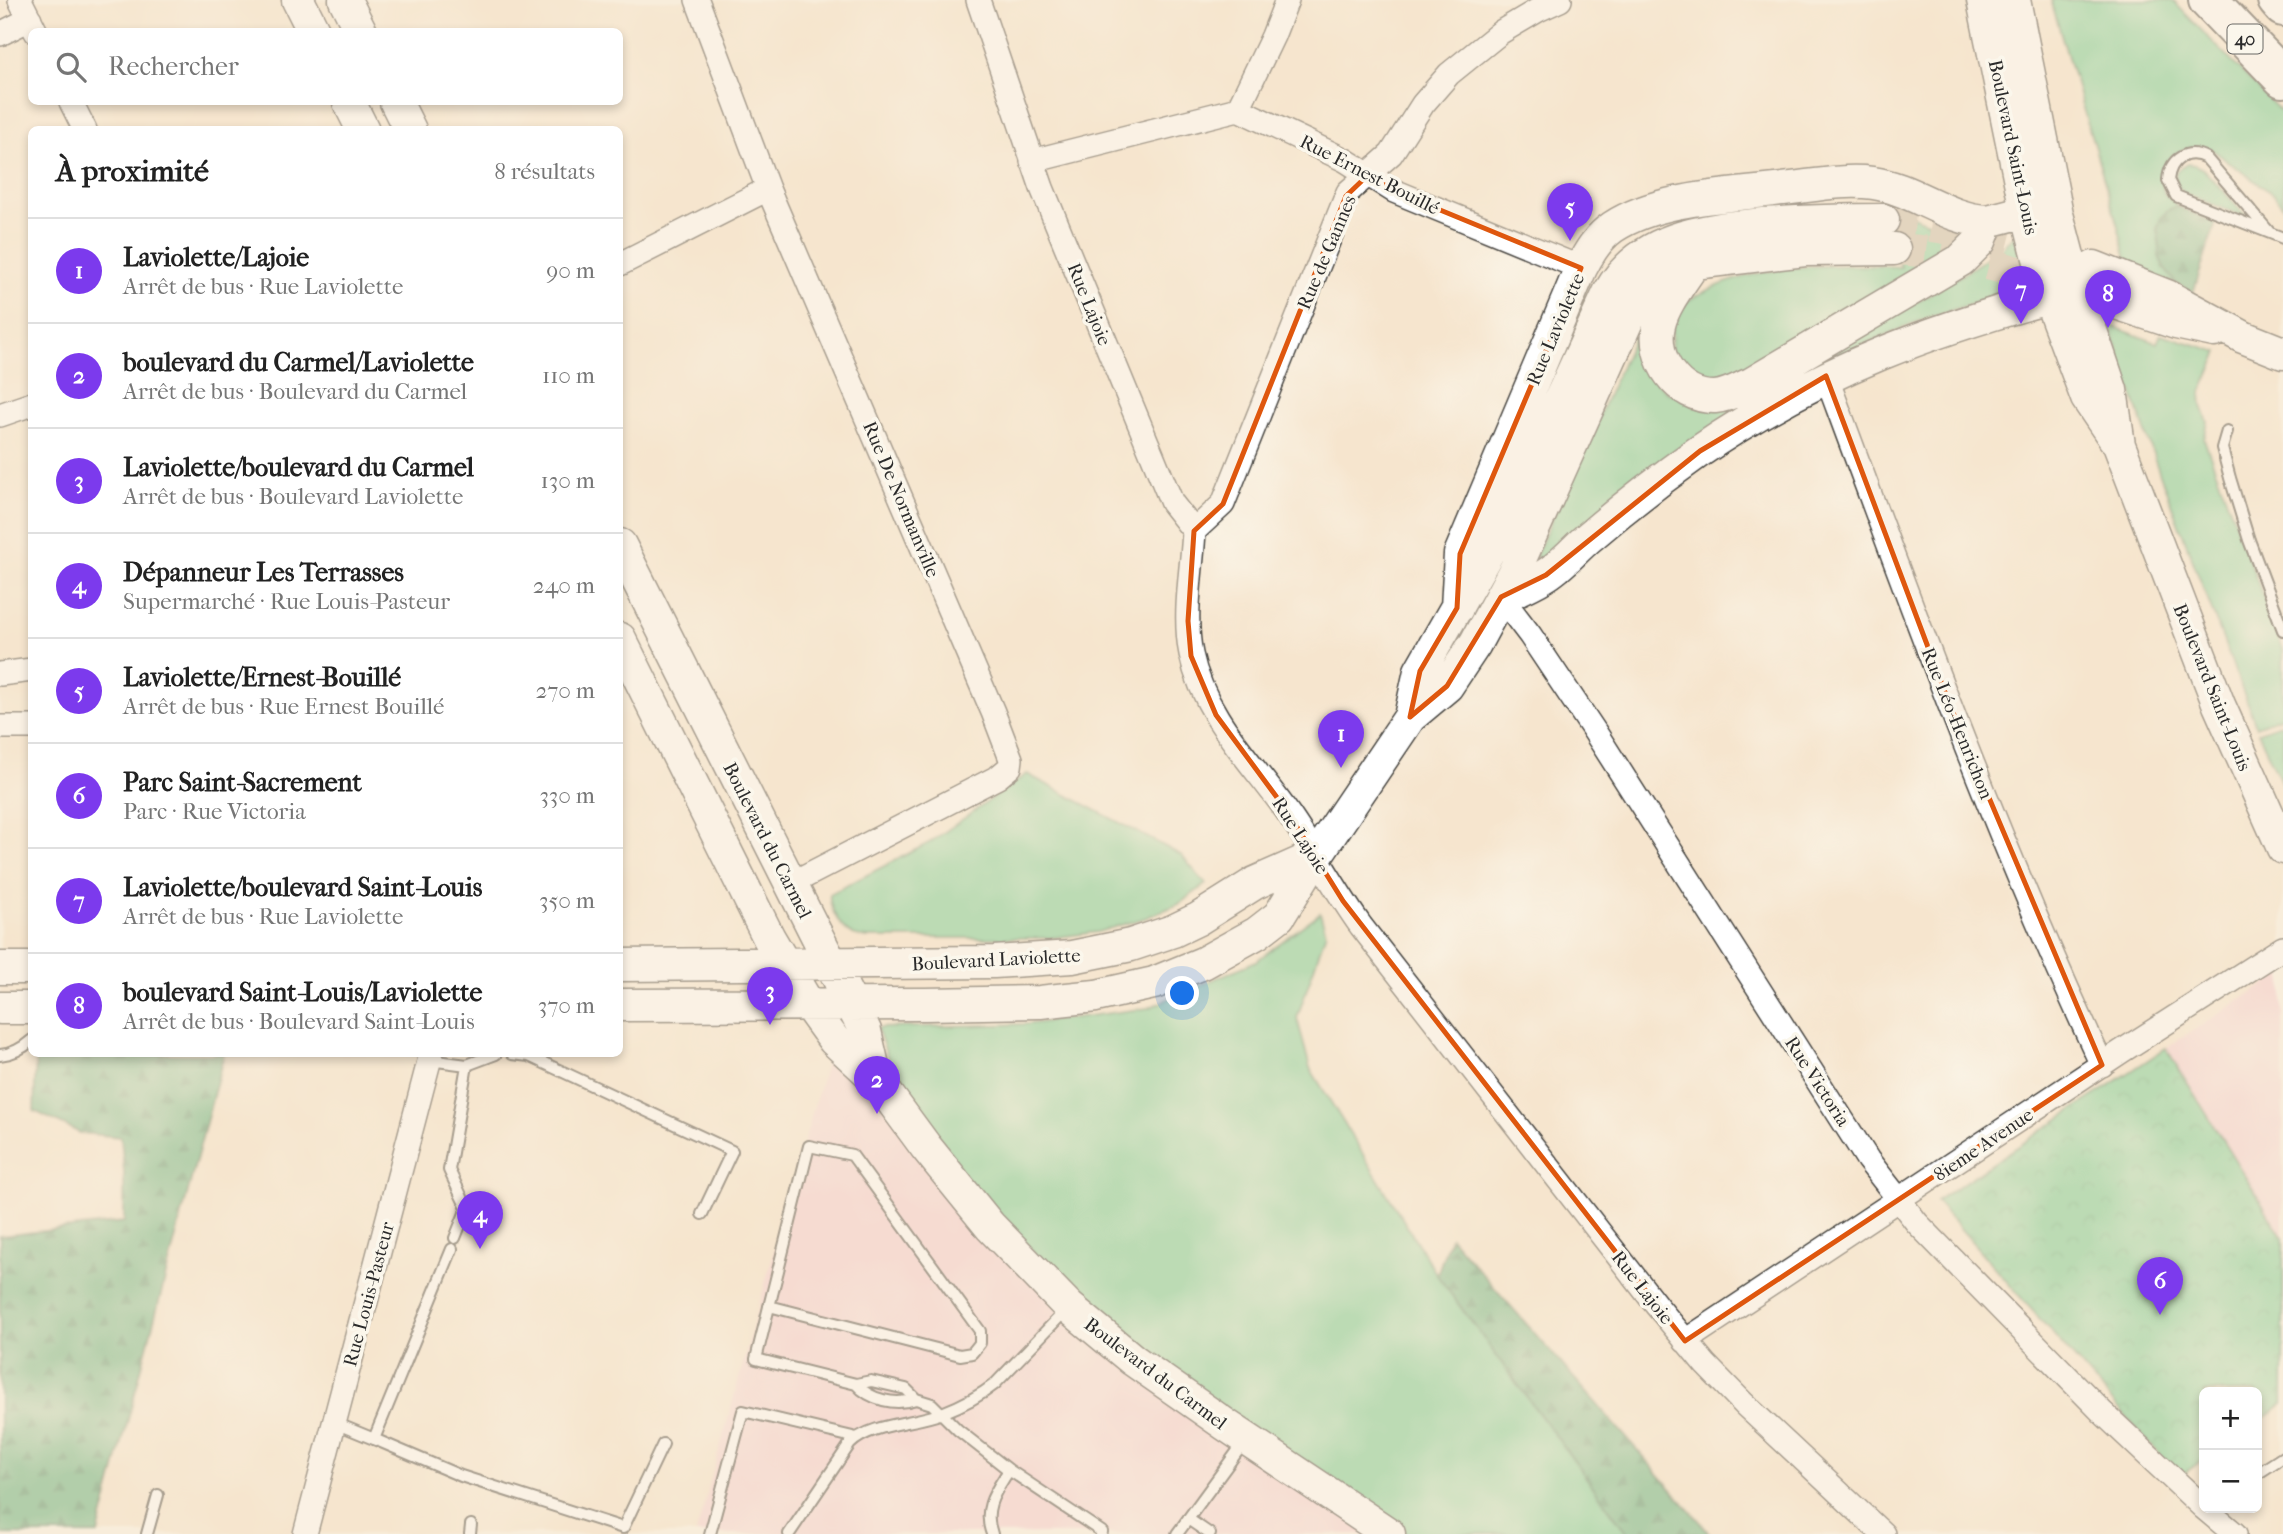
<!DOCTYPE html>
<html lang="fr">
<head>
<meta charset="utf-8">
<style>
	:root { --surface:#fff; --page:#f6f6f6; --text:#222; --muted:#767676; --line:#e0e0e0; --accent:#7c3aed }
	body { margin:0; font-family:"IM FELL French Canon",serif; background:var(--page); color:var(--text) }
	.controls { position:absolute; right:21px; bottom:21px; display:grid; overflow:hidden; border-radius:10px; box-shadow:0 4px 10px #0003 }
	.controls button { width:63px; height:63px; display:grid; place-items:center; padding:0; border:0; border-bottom:2px solid var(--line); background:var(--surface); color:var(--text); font:35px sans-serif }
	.you { position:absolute; left:1183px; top:994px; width:24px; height:24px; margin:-18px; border:5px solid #fff; border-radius:50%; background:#1a73e8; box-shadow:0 0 0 10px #1a73e833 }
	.badge { display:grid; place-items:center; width:46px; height:46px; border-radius:50%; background:var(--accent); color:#fff; font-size:23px; font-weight:700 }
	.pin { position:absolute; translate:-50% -58px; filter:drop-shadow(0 2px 4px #0008) }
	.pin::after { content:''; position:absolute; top:37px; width:24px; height:21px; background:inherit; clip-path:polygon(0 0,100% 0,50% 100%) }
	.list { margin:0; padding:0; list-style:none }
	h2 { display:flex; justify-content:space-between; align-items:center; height:91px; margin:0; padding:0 28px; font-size:30px }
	h2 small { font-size:23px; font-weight:400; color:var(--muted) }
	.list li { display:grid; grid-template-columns:46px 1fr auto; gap:21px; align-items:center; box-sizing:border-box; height:105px; padding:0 28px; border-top:2px solid var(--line) }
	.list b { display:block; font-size:26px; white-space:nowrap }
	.list p { margin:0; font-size:23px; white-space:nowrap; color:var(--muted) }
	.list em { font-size:23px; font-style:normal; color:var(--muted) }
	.icon { flex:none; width:38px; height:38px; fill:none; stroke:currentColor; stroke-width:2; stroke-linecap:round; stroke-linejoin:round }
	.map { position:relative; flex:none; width:2283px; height:1534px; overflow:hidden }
	.search { position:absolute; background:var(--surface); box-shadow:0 4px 10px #0003; left:28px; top:28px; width:595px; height:77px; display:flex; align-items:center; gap:18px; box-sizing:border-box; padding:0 24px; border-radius:10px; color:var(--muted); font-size:26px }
	.panel { position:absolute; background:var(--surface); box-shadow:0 4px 10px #0003; left:28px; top:126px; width:595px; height:931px; border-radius:10px }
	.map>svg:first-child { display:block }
</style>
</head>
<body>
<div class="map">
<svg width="2283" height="1534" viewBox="0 0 2283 1534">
	<defs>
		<pattern id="forest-firs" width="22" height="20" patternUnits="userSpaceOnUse" patternTransform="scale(1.75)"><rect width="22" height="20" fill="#60b17e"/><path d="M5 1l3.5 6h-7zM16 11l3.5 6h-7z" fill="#4f9067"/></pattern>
		<pattern id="park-crowns" width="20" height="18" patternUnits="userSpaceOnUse" patternTransform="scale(1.75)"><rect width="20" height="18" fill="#75ce94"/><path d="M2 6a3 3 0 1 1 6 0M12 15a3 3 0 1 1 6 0" fill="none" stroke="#65b180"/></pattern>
	</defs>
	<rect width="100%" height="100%" fill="#fbf7ec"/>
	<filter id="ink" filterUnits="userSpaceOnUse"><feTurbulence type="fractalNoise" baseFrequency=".0143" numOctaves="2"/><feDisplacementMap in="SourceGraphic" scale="14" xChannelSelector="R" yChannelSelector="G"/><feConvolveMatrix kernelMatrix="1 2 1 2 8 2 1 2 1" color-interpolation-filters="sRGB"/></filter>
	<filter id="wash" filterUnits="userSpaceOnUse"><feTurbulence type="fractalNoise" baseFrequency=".00686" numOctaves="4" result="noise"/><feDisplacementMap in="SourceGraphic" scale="28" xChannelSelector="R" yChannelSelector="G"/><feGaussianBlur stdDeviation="1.57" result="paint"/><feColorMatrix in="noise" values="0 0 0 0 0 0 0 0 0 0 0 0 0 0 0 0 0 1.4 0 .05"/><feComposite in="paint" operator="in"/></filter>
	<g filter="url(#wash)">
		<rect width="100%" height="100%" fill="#f6e5ce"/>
		<path fill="#f6cfd6" d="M 2283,973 L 2283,1238 L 2166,1048 Z
			M 829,1052 L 1382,1534 L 696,1534 Z"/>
		<path fill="#75ce94" stroke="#507c60" stroke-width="2" d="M 2051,0 L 2172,0 L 2283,114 L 2283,206 L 2274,195 L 2211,149 C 2194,143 2169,150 2163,170 C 2160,177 2163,186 2164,193 L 2179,207 L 2170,209 L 2157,229 C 2162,256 2159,263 2177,285 L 2125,263 L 2127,259 L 2117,223 Z
			M 2187,164 L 2195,165 L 2203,169 L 2248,218 L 2183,193 C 2176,186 2174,181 2176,171 Z
			M 1888,206 L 1950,231 L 1957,238 L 1957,244 L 1722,383 L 1695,382 L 1671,352 C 1672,338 1670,323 1678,310 C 1684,301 1695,297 1704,292 C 1766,262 1834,264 1901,267 L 1883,220 Z
			M 2014,234 L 2026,276 L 2019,285 L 2020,288 L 1922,320 L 1853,349 L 1852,348 L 1787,380 L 1963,274 L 2002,248 Z
			M 1640,324 L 1645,325 L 1642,343 L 1647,368 L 1655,380 L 1668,393 L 1745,404 L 1543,561 L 1535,557 Z
			M 2109,325 L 2157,343 L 2161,334 L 2219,352 L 2201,393 L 2202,406 L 2208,422 L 2204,439 L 2283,650 L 2283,716 L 2256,726 L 2159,472 Z
			M 2283,723 L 2283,786 L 2258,732 Z
			M 1027,774 L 1181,855 L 1206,884 L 1179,904 L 1145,918 L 1098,932 L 1051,938 L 868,938 C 863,937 855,937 851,934 C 840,928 828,906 830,894 L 929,843 Z
			M 1320,913 L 1326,932 L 1297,1018 L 1310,1068 L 1437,1275 L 1628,1534 L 1400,1534 L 1092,1316 L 910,1118 L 877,1028 L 1029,1024 L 1148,1008 L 1256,961 Z"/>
		<path fill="url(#forest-firs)" stroke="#466e54" stroke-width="2" d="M 2179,207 L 2216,223 L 2193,293 L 2177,285 L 2164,268 L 2159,256 L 2160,246 L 2157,229 L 2161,217 L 2170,209 Z
			M 36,1054 L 224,1054 L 98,1534 L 0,1534 L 0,1236 L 124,1222 L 124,1172 L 121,1137 L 80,1133 L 34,1111 Z
			M 1450,1237 L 1711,1534 L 1628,1534 L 1437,1275 Z"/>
		<path fill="url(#park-crowns)" stroke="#507c60" stroke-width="2" d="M 2166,1048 L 2283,1238 L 2283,1404 L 2257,1423 L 2257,1392 L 2204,1392 L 2204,1459 L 2179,1477 L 1936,1201 Z"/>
	</g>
	<g filter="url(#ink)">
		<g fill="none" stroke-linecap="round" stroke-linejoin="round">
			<path stroke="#cdc0ad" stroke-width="32" stroke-dasharray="32 16" stroke-linecap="butt" d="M 1883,220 C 1943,225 2002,238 2060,256
				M 1894,249 C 1952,251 2012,270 2067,287"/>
			<g stroke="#494743" stroke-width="14">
				<path id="lane" d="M 2270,233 L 2206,158 C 2187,148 2170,159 2168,180 L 2176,196 L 2283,238
					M 2227,431 L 2222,448 L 2230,478 L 2249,540 L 2283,630
					M 512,1054 L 529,1056 L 732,1151 L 702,1214
					M 0,1055 C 13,1054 22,1049 32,1040
					M 429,1060 L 467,1065 L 496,1054
					M 455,1238 L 467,1208 L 449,1170 L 467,1065
					M 769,1306 L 960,1355 L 972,1353 L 980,1343 L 980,1331 L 852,1155 L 809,1146 L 756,1359 L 856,1384 L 871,1381 L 906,1389 L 916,1399 L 932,1404 L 958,1430 L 1009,1470 L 1102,1532 L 1101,1534
					M 856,1384 C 870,1400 895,1406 916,1399
					M 335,1423 L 374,1439 L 452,1249
					M 374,1439 L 461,1476 L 623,1528 L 663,1444
					M 2257,1474 L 2283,1457
					M 1188,1519 L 1210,1534
					M 147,1534 L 158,1495
					M 470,1534 L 471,1525
					M 710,1534 L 743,1411 L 857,1438
					M 789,1534 L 850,1444 C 871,1423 915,1424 942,1413 C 960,1406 980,1396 995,1384 L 1067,1309
					M 992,1534 C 982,1508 996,1491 1009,1470
					M 1177,1534 L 1245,1441"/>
			</g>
			<g stroke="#494743" stroke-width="26">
				<path id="street" d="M 20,0 L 36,32
					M 697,0 L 768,189 L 993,712 L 1011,759 L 1010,767 L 998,777 L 790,884
					M 978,0 L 1042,188 L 1172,503 L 1194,531 C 1192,571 1183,615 1191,654 C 1204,717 1253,763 1288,813 C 1314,850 1335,890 1361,926 L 1657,1306 L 1705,1364 L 1744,1404 L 1883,1534
					M 0,34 L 30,19
					M 71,102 L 85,130
					M 1238,109 L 1345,160 L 1394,191 L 1581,268
					M 1032,161 L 1238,109 L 1273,36 L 1287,0
					M 620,264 L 768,189
					M 1826,376 C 1912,608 1997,841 2102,1065
					M 0,415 L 32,404
					M 1194,531 L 1223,504 L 1348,192 L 1391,154 L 1423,104 L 1449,74 L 1501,32 L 1538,10 L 1560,0
					M 1501,597 L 1530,635 L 1595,732 L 1868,1160 L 1917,1223 L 2103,1413 L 2204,1508
					M 0,674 L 32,670
					M 0,727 L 32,727
					M 1685,1341 L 2122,1051 L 2283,948
					M 2204,1508 L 2235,1534
					M 305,1534 L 431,1054"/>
			</g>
			<g stroke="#494743" stroke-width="35">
				<path id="secondary" d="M 298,0 L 314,32
					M 345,0 L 361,32
					M 1983,0 L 2022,191 L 2049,297 L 2087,398 L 2114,438
					M 2014,0 L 2057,214 L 2077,290 L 2111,390 L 2119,445 L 2219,705 L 2283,848
					M 349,102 L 363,130
					M 396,102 L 410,130
					M 1694,263 C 1682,282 1664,303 1659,325 C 1651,359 1678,398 1715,397 C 1728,396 1739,389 1751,384 L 1961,260 L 1980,241 L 1988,221
					M 2094,267 L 2167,296 L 2243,337 L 2283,353
					M 2104,299 L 2176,323 L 2214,331
					M 620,545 L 865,1031 L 876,1079
					M 1501,597 C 1515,591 1531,584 1544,576 C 1560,567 1574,550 1588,538 C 1623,508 1660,479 1697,453 C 1817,370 1937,327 2077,290
					M 1457,608 L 1460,554 L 1581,268 C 1589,252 1598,237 1613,227 C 1659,197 1730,196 1783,189 C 1812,186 1844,179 1873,183 C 1913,188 1947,220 1988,221 L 2054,204
					M 620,639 L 769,938 L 808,1004 L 834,1040 L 876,1079 L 926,1147 L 990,1226 L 1069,1307 L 1133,1360 L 1226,1425 L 1389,1534
					M 1410,717 L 1420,671 L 1499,533 L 1609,293 C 1641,235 1705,230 1764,224 C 1804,221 1843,220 1883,220
					M 620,965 L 994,962 L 1072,957 L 1131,945 L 1173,931 L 1198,919 L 1255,883 L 1316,856
					M 0,968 L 32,968
					M 620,1005 L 925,1004 L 1040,1002 L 1067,999 L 1096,996 L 1154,983 L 1203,963 L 1257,933 L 1279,916 L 1316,856 L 1410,717 L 1447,686 L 1475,644 L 1516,568 L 1631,312 L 1642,295 L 1657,279 L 1672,270 L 1694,263 L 1805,250 L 1894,249
					M 0,1008 L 32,1008"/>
			</g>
			<g stroke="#494743" stroke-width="42">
				<path id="highway" d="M 2208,0 L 2283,78
					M 2277,0 L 2283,7"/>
			</g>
			<use href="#lane" stroke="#fff" stroke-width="10"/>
			<use href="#street" stroke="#fff" stroke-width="23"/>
			<use href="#secondary" stroke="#fff" stroke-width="32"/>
			<use href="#highway" stroke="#fff" stroke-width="38"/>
		</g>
	</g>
	<path d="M0 0H2283V1534H0ZM 1368,175 L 1394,191 L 1581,268 L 1460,554 L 1457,608 L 1420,671 L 1410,717 L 1447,686 L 1501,597 L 1546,575 L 1700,451 L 1826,376 L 1949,703 L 2102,1065 L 1685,1341 L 1343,901 L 1287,811 L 1216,715 L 1191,656 L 1188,621 L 1194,531 L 1223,504 L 1346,196 Z" fill="#f6e5ce" fill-opacity=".55" fill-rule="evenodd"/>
	<path fill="none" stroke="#df570e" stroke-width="5" stroke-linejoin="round" d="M 1368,175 L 1394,191 L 1581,268 L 1460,554 L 1457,608 L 1420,671 L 1410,717 L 1447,686 L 1501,597 L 1546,575 L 1700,451 L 1826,376 L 1949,703 L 2102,1065 L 1685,1341 L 1343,901 L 1287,811 L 1216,715 L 1191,656 L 1188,621 L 1194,531 L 1223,504 L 1346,196 Z"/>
	<g text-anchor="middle" stroke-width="7" stroke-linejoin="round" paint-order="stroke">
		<rect fill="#fbf7ec" stroke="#696865" stroke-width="2" x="2227.5" y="24.5" width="35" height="29" rx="5"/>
		<g font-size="18" font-weight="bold" fill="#2b2b2b">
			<text x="2245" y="45">40</text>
		</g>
		<g font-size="19" fill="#2b2b2b" stroke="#fbf7ec">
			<text transform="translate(2014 147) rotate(78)" y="7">Boulevard Saint-Louis</text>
			<text transform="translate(1370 174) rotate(27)" y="7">Rue Ernest Bouillé</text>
			<text transform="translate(1326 252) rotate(-67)" y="7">Rue de Gannes</text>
			<text transform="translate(1090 304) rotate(68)" y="7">Rue Lajoie</text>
			<text transform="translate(1555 329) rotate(-67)" y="7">Rue Laviolette</text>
			<text transform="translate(902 499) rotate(67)" y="7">Rue De Normanville</text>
			<text transform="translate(2213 687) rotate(68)" y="7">Boulevard Saint-Louis</text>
			<text transform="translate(1958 723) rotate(68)" y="7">Rue Léo-Henrichon</text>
			<text transform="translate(1301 835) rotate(57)" y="7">Rue Lajoie</text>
			<text transform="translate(768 840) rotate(63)" y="7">Boulevard du Carmel</text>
			<text transform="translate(996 959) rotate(-3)" y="7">Boulevard Laviolette</text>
			<text transform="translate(1818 1081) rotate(57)" y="7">Rue Victoria</text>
			<text transform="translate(1983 1144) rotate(-34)" y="7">8ieme Avenue</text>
			<text transform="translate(1643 1287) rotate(52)" y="7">Rue Lajoie</text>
			<text transform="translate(368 1294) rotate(-75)" y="7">Rue Louis-Pasteur</text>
			<text transform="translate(1156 1373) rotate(37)" y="7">Boulevard du Carmel</text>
		</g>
	</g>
</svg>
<div class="controls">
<button>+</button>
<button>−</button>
</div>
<div class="you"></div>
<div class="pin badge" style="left:1341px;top:768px">1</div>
<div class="pin badge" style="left:877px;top:1114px">2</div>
<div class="pin badge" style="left:770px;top:1025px">3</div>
<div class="pin badge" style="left:480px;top:1249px">4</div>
<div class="pin badge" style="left:1570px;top:241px">5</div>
<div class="pin badge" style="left:2160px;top:1315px">6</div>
<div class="pin badge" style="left:2021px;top:324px">7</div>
<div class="pin badge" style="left:2108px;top:328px">8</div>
<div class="search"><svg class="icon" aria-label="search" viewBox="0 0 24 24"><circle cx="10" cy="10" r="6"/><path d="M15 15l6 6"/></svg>Rechercher</div>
<section class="panel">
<h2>À proximité<small>8 résultats</small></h2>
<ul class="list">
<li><span class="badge">1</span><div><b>Laviolette/Lajoie</b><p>Arrêt de bus · Rue Laviolette</p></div><em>90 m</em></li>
<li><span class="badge">2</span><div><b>boulevard du Carmel/Laviolette</b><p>Arrêt de bus · Boulevard du Carmel</p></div><em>110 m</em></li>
<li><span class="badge">3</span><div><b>Laviolette/boulevard du Carmel</b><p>Arrêt de bus · Boulevard Laviolette</p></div><em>130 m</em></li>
<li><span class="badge">4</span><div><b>Dépanneur Les Terrasses</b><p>Supermarché · Rue Louis-Pasteur</p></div><em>240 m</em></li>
<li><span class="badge">5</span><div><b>Laviolette/Ernest-Bouillé</b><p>Arrêt de bus · Rue Ernest Bouillé</p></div><em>270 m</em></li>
<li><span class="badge">6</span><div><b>Parc Saint-Sacrement</b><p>Parc · Rue Victoria</p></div><em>330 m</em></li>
<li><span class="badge">7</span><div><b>Laviolette/boulevard Saint-Louis</b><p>Arrêt de bus · Rue Laviolette</p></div><em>350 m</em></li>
<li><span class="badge">8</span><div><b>boulevard Saint-Louis/Laviolette</b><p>Arrêt de bus · Boulevard Saint-Louis</p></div><em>370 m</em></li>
</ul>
</section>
</div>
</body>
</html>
